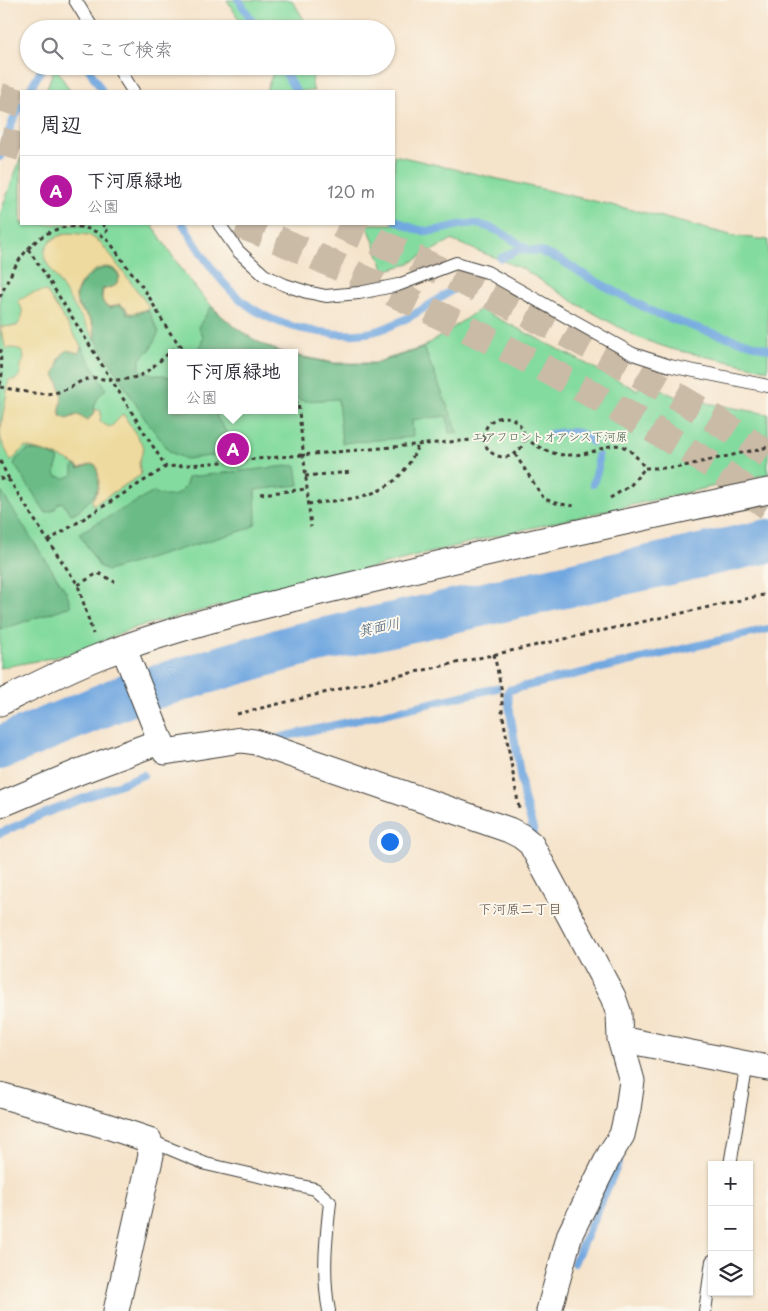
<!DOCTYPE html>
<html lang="ja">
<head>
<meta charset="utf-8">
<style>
	:root { --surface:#fff; --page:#f7f7f7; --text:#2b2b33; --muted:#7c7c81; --line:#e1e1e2; --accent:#b5179e }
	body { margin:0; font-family:"Playpen Sans","Klee One",sans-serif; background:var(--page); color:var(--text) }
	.controls { position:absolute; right:15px; bottom:15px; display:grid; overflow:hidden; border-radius:0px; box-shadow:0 1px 4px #0004 }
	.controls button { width:45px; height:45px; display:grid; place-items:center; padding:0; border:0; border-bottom:1px solid var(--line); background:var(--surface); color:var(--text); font:25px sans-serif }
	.you { position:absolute; left:389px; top:841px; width:18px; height:18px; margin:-12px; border:4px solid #fff; border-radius:50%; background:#1a73e8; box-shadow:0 0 0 8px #1a73e833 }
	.badge { display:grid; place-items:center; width:32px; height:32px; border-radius:50%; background:var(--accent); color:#fff; font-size:16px; font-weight:700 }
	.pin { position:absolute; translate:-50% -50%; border:2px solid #fff; box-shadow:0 1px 5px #0006 }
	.popup { position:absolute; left:168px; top:349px; width:130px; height:65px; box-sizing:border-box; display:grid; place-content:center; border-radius:0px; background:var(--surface); filter:drop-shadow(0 1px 4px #0005); font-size:16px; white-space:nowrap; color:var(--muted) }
	.popup b { font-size:19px; color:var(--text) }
	.popup::after { content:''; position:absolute; left:50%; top:100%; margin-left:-10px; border:10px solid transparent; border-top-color:var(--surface) }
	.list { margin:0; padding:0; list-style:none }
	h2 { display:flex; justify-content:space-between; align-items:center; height:65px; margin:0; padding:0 20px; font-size:21px }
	h2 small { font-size:16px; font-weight:400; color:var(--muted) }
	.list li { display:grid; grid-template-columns:32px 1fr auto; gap:15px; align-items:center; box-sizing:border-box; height:70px; padding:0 20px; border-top:1px solid var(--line) }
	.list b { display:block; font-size:19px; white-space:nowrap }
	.list p { margin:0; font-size:16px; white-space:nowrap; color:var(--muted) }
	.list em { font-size:16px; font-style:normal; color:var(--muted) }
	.icon { flex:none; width:28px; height:28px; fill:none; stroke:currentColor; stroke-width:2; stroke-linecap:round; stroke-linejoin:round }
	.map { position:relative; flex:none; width:768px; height:1311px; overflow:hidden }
	.search { position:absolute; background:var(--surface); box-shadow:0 1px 4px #0004; left:20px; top:20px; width:375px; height:55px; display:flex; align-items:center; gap:12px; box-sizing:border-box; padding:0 18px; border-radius:28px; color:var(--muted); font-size:19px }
	.panel { position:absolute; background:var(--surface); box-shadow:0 1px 4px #0004; left:20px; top:90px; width:375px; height:135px; border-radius:0px }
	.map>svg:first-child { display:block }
</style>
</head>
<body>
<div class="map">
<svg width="768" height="1311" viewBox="0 0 768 1311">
	<rect width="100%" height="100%" fill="#fbf7ec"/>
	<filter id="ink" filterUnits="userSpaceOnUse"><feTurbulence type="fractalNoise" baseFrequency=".02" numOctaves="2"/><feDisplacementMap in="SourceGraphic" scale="10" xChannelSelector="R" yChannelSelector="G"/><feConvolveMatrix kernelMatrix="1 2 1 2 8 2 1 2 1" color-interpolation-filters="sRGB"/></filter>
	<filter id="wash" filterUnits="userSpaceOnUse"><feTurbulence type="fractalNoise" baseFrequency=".0096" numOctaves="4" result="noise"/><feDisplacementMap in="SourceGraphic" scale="20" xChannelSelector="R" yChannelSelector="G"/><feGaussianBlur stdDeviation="1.12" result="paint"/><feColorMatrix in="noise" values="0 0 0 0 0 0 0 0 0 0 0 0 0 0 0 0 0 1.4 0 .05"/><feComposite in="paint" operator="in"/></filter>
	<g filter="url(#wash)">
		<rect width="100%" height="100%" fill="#f5e3ca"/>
		<path fill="#84db9f" stroke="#507c5e" d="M 227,0 L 292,0 L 310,29 L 245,29 Z
			M 55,66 L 70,91 L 46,91 Z
			M 269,66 L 316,66 C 313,75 310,83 314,91 L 266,91 L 273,73 Z
			M 394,155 L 646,213 L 734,236 L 768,240 L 768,370 L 671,349 L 639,338 L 579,305 L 523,269 L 451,240 L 410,263 L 385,271 L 370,232 L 363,224 L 394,224 Z
			M 21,157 L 21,224 L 152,224 C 185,277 222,334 285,353 L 172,353 L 172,410 L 294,410 L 294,355 L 335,363 L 374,363 L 424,347 L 480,309 L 637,390 L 643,382 L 679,398 L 768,414 L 768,474 L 500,535 L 137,627 L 71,654 L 0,668 L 0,214 Z"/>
		<path fill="#6bbb86" stroke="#446c51" d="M 105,268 C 112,268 116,270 119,277 L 115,286 L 102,289 C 101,298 101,304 110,308 L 119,305 L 125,309 L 127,314 L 133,315 L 148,310 L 159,332 L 150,350 L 140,359 L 140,370 L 155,375 L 163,375 L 172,378 L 172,410 L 218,410 L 217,418 L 226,431 L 227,454 L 186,459 L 170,452 L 145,419 L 96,340 L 92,321 L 76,302 C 77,284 88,274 105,268 Z
			M 211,307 C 234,328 254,342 283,353 L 199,352 L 203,337 L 198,327 Z
			M 81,346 L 106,389 C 100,393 93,404 94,413 L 88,420 C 79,415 76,413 67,419 L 61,416 C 59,410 60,409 61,403 C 63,393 60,384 54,375 L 62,354 L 67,350 L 79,353 Z
			M 424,348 L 458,432 L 449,433 L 447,416 L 412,420 L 413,437 L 342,443 L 338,399 L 305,401 L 294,398 L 294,356 L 335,364 L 374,364 Z
			M 28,450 L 45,452 L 59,459 L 55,471 L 56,476 L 65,478 L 73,475 L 73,467 L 75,465 L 79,469 L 92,464 L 96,465 C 101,485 100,490 85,505 C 80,509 78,512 72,514 C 66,511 66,505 61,502 L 58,504 L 54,510 L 46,513 L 14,464 L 17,458 Z
			M 296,465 L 299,485 L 255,490 L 256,522 L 254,525 L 248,529 L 107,571 L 99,566 L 79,533 L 154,492 C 170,501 185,495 188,477 Z
			M 0,490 L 67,593 L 71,606 L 0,630 Z"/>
		<path fill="#eeda9e" stroke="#857b5d" d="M 69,233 L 89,235 L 101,243 L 150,308 C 142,310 135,314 128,313 L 126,308 L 119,304 L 110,307 L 105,305 L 102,299 L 103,290 L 115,286 L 120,277 C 110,252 75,279 76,298 C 76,308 85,313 90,320 C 94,326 94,332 95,339 L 45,260 C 42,243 54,237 69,233 Z
			M 46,291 L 81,346 L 79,353 L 67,350 C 62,354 57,359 58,366 L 54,375 C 59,384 63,393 61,403 C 60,409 59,410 60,416 L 67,419 L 78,415 L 87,421 L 95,413 L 94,409 L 101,411 L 100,422 L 109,427 L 113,425 L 123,414 L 144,447 L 139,463 L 141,475 L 93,505 L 92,500 C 101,488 100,479 96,465 L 91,464 L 80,468 C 69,458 39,450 25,447 L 11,461 L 1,440 L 0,432 L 9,380 L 15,380 C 21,375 20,373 21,366 C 22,360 23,365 24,358 C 24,348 13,347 6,349 L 0,327 L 17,326 C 24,317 24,310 18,301 L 32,293 Z"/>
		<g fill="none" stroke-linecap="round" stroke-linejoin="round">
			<path stroke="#72a8e0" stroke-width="8" d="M 239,0 L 257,29
				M 87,66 L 102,91
				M 281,66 L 296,91
				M 29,91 L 43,66
				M 0,157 L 13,120 L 21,105
				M 394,219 C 404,225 418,232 430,231 C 446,230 459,222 475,224 C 495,226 511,239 527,249
				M 183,224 C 219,283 246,323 320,332 C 340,335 361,336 380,330 C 409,320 434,302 460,285
				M 501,258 L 518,250 L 539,251 L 559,259 L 588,277 L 655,313 L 703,330 L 768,349
				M 550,434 C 565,432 581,428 592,442
				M 593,484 L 598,468 L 598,456
				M 274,739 L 497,688
				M 534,832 L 524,799 L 507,693 L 509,690 L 768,629
				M 0,833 L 46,813 L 143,775
				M 574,1263 L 619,1162"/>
			<path stroke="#72a8e0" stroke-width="44" d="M 0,748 L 128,695 L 295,646 L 768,541"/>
		</g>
	</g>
	<g filter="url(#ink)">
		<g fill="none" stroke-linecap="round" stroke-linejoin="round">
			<path stroke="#cabba7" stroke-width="28" stroke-dasharray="28 14" stroke-linecap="butt" d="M 0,97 L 21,103
				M 0,141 L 21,147
				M 238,224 C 295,245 349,272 404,298 C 511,349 616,404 716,468 C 734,480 751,494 768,506
				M 338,224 C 434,266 528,312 620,363 C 670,392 721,421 768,455"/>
			<g stroke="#3d3a36" stroke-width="14">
				<path id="lane" d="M 75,0 L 93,29
					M 117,66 L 133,91
					M 219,224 L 238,251 L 264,275 L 285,285 L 307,292 L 326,296 L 359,293 L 398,285 L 456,263 L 487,272 L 633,354 L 670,366 L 768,386
					M 149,1140 L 206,1164 L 315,1189 L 330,1202 C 326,1239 322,1275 329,1311
					M 730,1165 L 747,1063
					M 705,1311 L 712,1261"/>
			</g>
			<g stroke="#3d3a36" stroke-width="27">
				<path id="street" d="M 124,649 L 165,752 L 241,740 L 255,742 L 509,830 L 521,836 L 531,844 L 613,997 L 619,1014 L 620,1039 L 632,1081 L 628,1109 L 622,1135 L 610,1154 L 570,1234 L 549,1311
					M 0,703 C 32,687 65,670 98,657 C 194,620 296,598 396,574 C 519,544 644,518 768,491
					M 0,805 L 81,771 L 161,741
					M 620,1039 L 768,1068
					M 0,1095 L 107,1126 L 149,1140 L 151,1155 L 116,1311"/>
			</g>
			<path stroke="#3d3a36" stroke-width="3" stroke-dasharray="4 4" stroke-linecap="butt" d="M 102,224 L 108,229 L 103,236
				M 28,249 L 45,274 L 166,467
				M 0,297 C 13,268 28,237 61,228 C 74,225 90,227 101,235 C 111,241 116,252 123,261 C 131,272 140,283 148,295 C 160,316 170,338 189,353
				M 0,349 L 2,374 L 0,386
				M 0,387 C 18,390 40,397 58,392 C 71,389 80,379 93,378 C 100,377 106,381 112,380 C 121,380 131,379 139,376 C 150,371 168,353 179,345
				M 294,402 L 298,402 L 311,527
				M484 437a20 20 0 1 1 40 0a20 20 0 1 1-40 0Z
				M 524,438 C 540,448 552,456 571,455 C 607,455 616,426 645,468
				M 515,454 L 544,499 L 559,504 L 575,506
				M 0,461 L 10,481
				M 645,468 L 675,468 L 768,447
				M 305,476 L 353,472
				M 0,478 L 10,481 L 48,541 L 78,585 L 93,634
				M 260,494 L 307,489
				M 610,498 L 630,486 L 645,468
				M 308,504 C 358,498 397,499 418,445
				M 48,541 L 166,467 L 483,439
				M 78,585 L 98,573 L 115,582
				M 494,654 L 502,692 L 502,711 L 519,808
				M 237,714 L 352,686 L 768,594"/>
			<use href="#lane" stroke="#fff" stroke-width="12"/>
			<use href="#street" stroke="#fff" stroke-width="25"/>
		</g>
	</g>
	<g text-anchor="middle" stroke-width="4" stroke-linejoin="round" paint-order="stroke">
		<g font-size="12" fill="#405f4a" stroke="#fbf7ec">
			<text x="550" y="441">エアフロントオアシス下河原</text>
		</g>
		<g font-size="14" font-style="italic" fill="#435b74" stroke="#fbf7ec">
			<text transform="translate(379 627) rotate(-12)" y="5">箕面川</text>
		</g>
		<g font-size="14" fill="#5d4d45" stroke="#fbf7ec">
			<text x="520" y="914">下河原二丁目</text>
		</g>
	</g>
</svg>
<div class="controls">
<button>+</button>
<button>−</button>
<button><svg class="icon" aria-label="layers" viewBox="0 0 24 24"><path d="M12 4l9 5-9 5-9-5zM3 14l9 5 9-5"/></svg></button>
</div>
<div class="you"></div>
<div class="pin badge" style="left:233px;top:449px">A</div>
<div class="popup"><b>下河原緑地</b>公園</div>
<div class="search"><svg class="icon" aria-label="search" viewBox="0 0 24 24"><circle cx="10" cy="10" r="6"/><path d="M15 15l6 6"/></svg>ここで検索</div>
<section class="panel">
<h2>周辺<small></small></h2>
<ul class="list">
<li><span class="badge">A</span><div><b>下河原緑地</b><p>公園</p></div><em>120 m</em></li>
</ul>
</section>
</div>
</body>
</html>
